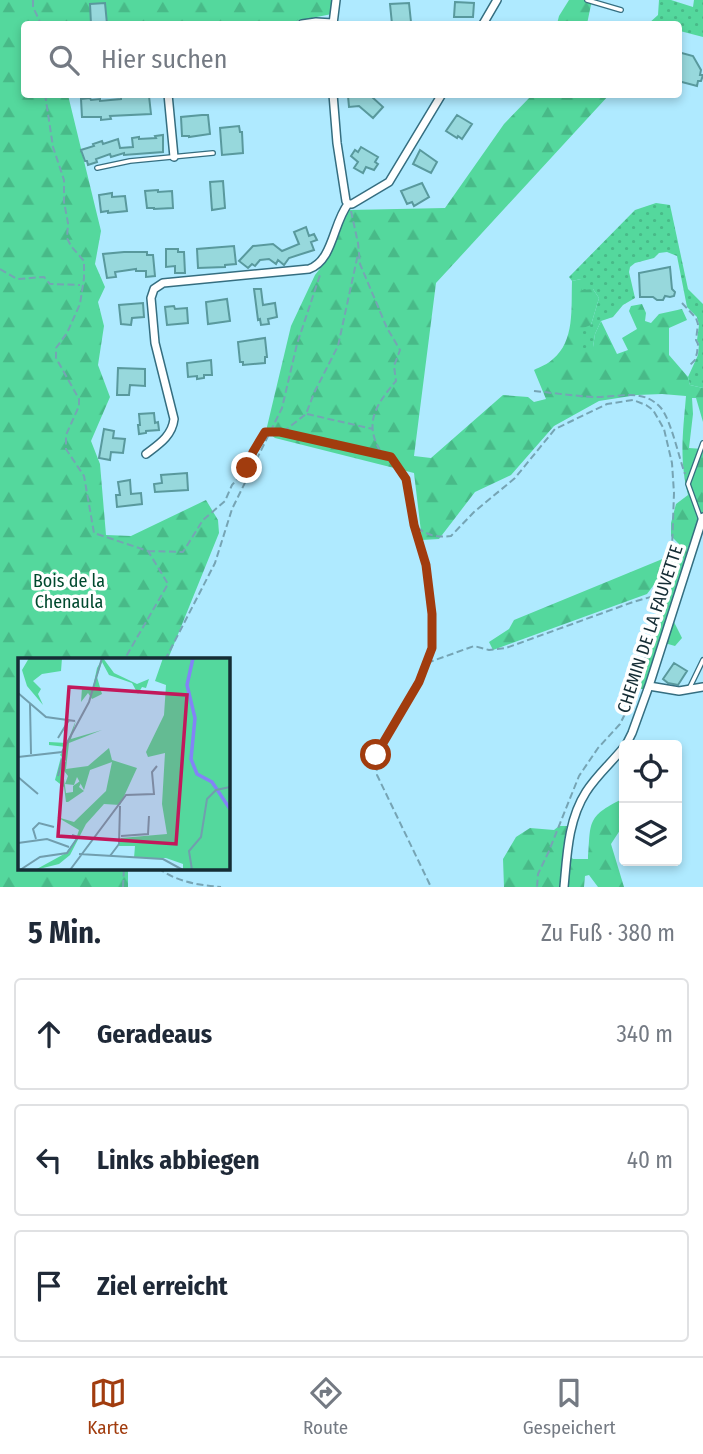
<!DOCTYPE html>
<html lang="de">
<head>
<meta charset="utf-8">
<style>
	:root { --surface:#fff; --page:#f6f6f7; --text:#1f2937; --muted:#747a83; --line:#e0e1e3; --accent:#a13c0e }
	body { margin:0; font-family:"Fira Sans Condensed",sans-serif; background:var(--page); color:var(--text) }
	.controls { position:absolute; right:21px; bottom:21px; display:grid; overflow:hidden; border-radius:7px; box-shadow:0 4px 10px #0003 }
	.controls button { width:63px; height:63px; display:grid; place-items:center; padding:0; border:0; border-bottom:2px solid var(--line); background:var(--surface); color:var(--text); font:35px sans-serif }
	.stop { position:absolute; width:21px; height:21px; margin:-16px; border:5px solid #a13c0e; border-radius:50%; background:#fff }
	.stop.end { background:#a13c0e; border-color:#fff; box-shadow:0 2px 7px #0008 }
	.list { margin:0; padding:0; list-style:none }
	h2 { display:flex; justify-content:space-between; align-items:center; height:91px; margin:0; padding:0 28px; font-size:30px }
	h2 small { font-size:23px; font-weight:400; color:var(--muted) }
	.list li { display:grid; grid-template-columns:46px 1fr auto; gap:21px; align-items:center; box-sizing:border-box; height:112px; margin:0 14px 14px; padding:0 14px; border:2px solid var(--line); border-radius:7px }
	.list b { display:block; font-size:26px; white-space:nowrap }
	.list em { font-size:23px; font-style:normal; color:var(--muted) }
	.icon { flex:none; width:38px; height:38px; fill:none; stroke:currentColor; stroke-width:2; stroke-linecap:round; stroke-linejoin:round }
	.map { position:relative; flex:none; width:703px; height:887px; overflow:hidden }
	.search { position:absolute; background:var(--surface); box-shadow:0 4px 10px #0003; left:21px; right:21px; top:21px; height:77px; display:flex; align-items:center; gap:18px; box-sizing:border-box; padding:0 24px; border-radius:7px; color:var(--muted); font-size:26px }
	.sheet { height:469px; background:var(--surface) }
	nav { display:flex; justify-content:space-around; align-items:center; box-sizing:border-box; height:98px; border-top:2px solid var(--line); background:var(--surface); font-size:19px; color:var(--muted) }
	nav a { display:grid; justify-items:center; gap:4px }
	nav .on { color:var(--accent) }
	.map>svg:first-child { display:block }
</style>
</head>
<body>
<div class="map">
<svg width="703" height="887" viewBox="0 0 703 887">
	<defs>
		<pattern id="forest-firs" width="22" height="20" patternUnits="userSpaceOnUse" patternTransform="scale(1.75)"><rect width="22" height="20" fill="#54d89d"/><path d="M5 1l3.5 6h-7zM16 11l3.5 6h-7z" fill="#48ba88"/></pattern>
		<pattern id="park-dots" width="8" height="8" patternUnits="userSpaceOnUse" patternTransform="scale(1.75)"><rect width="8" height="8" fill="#54d89d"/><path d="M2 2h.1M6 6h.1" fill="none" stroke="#48ba88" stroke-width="1.8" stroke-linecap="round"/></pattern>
	</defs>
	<rect width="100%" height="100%" fill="#afeaff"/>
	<path fill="url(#forest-firs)" d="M 0,0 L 333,0 L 332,14 L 281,24 L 24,24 L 24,94 L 68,95 L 101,231 L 95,264 L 105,287 L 98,302 L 104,326 L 98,365 L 110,397 L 91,441 L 100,464 L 106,535 L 131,536 L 206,500 L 218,520 L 219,533 L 168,659 L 19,660 L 19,868 L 128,868 L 128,887 L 0,887 Z
		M 569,0 L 592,0 L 587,24 L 557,24 L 559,16 Z
		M 532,95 L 609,95 L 436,283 L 414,456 L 431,458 L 503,395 L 528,397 L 534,402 L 546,399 L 534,370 C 540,367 548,364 553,359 C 575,341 571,308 572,281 L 581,279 L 593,289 L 599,298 L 591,325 L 593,347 L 595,334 L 601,321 L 617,354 L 628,350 L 622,338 L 637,329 L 629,311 L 631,306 L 642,304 L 646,313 L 645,321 L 651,323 L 659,314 L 682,309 L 687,320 L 669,328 L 669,355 L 688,377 L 690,385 L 703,388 L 703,422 L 696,398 L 692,398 L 693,414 L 689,448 L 703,449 L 703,512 L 698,518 L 669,612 L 682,638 L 675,646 L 661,642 L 646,689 L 639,689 L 662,594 L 670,580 L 668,574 L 656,582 L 647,594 L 493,650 L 489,642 L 509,629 L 514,620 L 677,553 L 679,544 L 671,536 L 671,523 L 676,504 L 688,495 C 679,459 683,432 686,396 L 662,394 L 637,395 L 599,401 L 554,426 L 511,475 L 475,492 L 439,539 L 422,540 L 414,473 L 275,438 L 266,431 L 291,326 L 315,275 L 326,261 L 341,226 L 349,210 L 445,208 L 504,124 Z
		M 622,799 L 624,801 L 624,824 L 611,844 L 624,887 L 598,887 L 589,875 L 585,876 L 584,887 L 504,887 L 503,859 L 516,837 L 530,828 L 554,830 L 559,826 L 567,826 L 563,849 L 573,859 L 588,859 C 591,822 586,817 622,799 Z"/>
	<path fill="url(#park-dots)" d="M 659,0 L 671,0 L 693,7 L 694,0 L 703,0 L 703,37 L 680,31 L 679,36 L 678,24 L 648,24 L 658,15 Z
		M 656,203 L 670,205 L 688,289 L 703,304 L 703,388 L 690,385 L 688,377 L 698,355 L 699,344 L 697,340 L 699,325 L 697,317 L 687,307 L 677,256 L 667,252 L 659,253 L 654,258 L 635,263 L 630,267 L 629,272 L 635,298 L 623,305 L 613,317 L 601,321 L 595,334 L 593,347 L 582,349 L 581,344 L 583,328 L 591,325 L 599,298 L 593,289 L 582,290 L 581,279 L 572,281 L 569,277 L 635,210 Z"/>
	<path fill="#97d8dc" stroke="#59999d" stroke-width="2" d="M 455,2 L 474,3 L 473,17 L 454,17 Z
		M 105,3 L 107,24 L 91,24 L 90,4 Z
		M 409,3 L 411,22 L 392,24 L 390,4 Z
		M 678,52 L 693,56 L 701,70 L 700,75 L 703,75 L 701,81 L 698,81 L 697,86 L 678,81 Z
		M 357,94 L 371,94 L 372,97 L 383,107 L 373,118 L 359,106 L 349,107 L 348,96 Z
		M 131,96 L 131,97 L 149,96 L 151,114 L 110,116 L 111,119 L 101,120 L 101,117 L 82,117 L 81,99 L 90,98 L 91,100 L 100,99 L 100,101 L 121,99 L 121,97 Z
		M 202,115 L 208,115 L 210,134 L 189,137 L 189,136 L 182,136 L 181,117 Z
		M 457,115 L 472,124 L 462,139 L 458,136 L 457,138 L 446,131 Z
		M 239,126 L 240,132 L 242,132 L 243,153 L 222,155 L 220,128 Z
		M 163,135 L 163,152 L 124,155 L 124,153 L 111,157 L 110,154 L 96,159 L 97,162 L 88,165 L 87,161 L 85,161 L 81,150 L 94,146 L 93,144 L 102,141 L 103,144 L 118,139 L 120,148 L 133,147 L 132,138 L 139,137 L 139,139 L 156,138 L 155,136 Z
		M 361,147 L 378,157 L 375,162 L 378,164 L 374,170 L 366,167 L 363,173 L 354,168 L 358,162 L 351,156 L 355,150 L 358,152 Z
		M 420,150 L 437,162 L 431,173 L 413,164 Z
		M 223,181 L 225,208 L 212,210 L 210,182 Z
		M 422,183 L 429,197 L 414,206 L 412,202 L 407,204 L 401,191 Z
		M 158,190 L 158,192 L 172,191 L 173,208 L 154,209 L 154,208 L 147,208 L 145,191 Z
		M 112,193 L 112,197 L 125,196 L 127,211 L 108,213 L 108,211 L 101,212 L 99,195 Z
		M 306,227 L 309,236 L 314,234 L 317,240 L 311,242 L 314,250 L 289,258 L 284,265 L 278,260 L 276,264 L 269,259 L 260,260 L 255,266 L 252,264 L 248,268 L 239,261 L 253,246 L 273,244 L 282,251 L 299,244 L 294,232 Z
		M 234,246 L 236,264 L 225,265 L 225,267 L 198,268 L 197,249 Z
		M 166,249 L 178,249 L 178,252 L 184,252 L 185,273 L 175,273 L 175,266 L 166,267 Z
		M 124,252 L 147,252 L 147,255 L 153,255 L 155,276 L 146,277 L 146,271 L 136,271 L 136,269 L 115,272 L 116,277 L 107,278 L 103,254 Z
		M 670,267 L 672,289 L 675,292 L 674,296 L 670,297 L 665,296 L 663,300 L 657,300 L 653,297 L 640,297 L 639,273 Z
		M 254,289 L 261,289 L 263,305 L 275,303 L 277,317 L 268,319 L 269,324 L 261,325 L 260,319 L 258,320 Z
		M 227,299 L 230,321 L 208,324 L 206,302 Z
		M 143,303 L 144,317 L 132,318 L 131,325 L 121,324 L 119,305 Z
		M 174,306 L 175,309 L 187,308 L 188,323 L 167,325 L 165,307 Z
		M 265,338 L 267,357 L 265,357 L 265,363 L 243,365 L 243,362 L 240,362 L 238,342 Z
		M 211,360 L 212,375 L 204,375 L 204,378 L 197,379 L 197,376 L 188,377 L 187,363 Z
		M 118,368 L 145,369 L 145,386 L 130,385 L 129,395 L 117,395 Z
		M 154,413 L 155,423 L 158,422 L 159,430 L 146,431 L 146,433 L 139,434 L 138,425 L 140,425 L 139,414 Z
		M 104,429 L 114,431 L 113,438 L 125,439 L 123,453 L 111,452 L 110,460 L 99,458 Z
		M 187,473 L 188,490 L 155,492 L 154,484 L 162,483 L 161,475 Z
		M 130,480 L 131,494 L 141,493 L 142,504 L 117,507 L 116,495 L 120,495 L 118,482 Z
		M 674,663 L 687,671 L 678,685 L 668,683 L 663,679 Z"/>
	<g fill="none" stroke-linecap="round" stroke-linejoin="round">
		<g stroke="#356e80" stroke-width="6">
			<path id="lane" d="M 587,0 L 621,10
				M 97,168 L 130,161 L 213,153
				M 701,520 L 688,484 L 703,443
				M 689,689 L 703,660"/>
		</g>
		<g stroke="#356e80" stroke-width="10">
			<path id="street" d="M 302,24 L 316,22 L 333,23
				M 333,24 L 336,0
				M 483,24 L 497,0
				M 168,94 L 174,157
				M 333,94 L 337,143 L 346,201 L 348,204
				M 348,204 L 352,204 L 389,182 L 442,94
				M 146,454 C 159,444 172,436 174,419 L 155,343 L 151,298 L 154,289 L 163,283 L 309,269 C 333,261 333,223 348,204
				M 649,686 L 679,691 L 703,687
				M 626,745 L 632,733 L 649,686 L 703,517
				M 564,887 C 567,855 568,820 586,792 C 596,776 612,762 624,747"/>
		</g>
		<path stroke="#76a4b4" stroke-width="2" stroke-dasharray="7 3.5" stroke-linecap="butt" d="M 33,0 L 33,7 L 41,24
			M 45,94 L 53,147 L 64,180 L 64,202 L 68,223 L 67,238 L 71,246 L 84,261 L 84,278 L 80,304 L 67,333 L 56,348 L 56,358 L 79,399 L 79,406 L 66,435 L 66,449 L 84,476 L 94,533 L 148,551 L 168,584 L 124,660
			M 351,211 L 358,243 L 360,264 L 387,328 L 400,350 L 394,366 L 396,381 C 375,406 363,424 382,454
			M 0,269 L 17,279 L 44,277 L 50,284 L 80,285
			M 682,303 L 696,318 L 698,324 L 696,340 L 698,344 L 697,353 L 695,360 L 690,365
			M 534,391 C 554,393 574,396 594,397 C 618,398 642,387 661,408 C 671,420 679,458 685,474
			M 307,414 L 373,429
			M 283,432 L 306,414 L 314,393 L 338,346 L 358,254
			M 415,528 L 426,565 L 432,614 L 432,648 L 419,683 L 376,755 L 377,775 L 431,887
			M 148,551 L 183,552 L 203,520 L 225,501 L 232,485 L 247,468 L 253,452 L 265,432 L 282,432 L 391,457 L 406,479 L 414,525 C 426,535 436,538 451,536 L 474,512 L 515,478 L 555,429 L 607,404 L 633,400 L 646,405 L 653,410 L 664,429 L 672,463 L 674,493 L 672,549 L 674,560 L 671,572 L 648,647 L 637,690 L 620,724 L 598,748 L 579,776 L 549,851 L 538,874 L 537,887
			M 165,660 L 215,563 L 232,509 L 282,408 L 297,344 L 320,275 L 319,273
			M 427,663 L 474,646 L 489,650 L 506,648 L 633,602 L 654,596 L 664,596
			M 158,868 C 177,882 198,885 221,887
			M 123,887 L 124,868"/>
		<use href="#lane" stroke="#fff" stroke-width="3.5"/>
		<use href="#street" stroke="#fff" stroke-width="7"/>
	</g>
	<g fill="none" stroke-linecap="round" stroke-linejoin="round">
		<path stroke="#a13c0e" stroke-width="9" d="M 247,468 L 253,452 L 265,432 L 280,432 L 391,457 L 406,479 L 414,525 L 426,565 L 432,614 L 432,648 L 419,682 L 376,755"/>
	</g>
	<g text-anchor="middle" stroke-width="7" stroke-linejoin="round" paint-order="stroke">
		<g font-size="18" fill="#00492e" stroke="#fff">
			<text x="69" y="587">Bois de la<tspan x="69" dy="21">Chenaula</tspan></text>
		</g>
		<g font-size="18" fill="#152d35" stroke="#fff">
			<text transform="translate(650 629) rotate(-72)" y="6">CHEMIN DE LA FAUVETTE</text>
		</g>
	</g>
	<g transform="translate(18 658)">
		<rect width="212" height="212" fill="#afeaff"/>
		<path d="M 11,0 L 44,0 L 43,13 L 24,16 L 15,23 L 23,31 L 20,36 L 25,47 L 9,28 L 4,12 ZM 85,0 L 96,15 L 119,26 L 131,21 L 128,30 L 124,29 L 120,36 L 114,25 L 91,17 L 84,4 L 79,19 L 84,36 L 74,41 L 70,35 L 63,44 L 64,30 L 75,29 L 79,10 ZM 145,0 L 212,0 L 212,212 L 165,212 L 165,206 L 148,200 L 116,200 L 117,188 L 101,188 L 103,180 L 149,176 L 144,146 L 147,95 L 130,99 L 128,94 L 146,57 L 148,27 L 137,23 ZM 58,62 L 53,81 L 84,72 L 51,85 L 48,111 L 70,108 L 91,90 L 94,102 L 119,110 L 102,147 L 86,146 L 68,166 L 52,197 L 41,206 L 17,212 L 48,195 L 58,181 L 61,172 L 39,159 L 56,164 L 88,133 L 94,104 L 72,112 L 66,132 L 59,119 L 56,127 L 47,126 L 50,118 L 43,109 L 48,103 L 42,97 L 48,89 L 31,87 L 31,84 L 49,85 Z" fill="#54d89d"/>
		<path d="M 43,99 L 48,135 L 55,134 L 55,128 L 65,121 L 61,129 L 66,133 L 50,144 L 48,144 L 46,129 L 37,122 Z" fill="#54d89d"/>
		<path fill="none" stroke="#8383f7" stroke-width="3.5" d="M 175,0 L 169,27 L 177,60 L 173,101 L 179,116 L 194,124 L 212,151"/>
		<path fill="none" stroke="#719eae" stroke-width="2" d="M 0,35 L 28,59 L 57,63M 12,46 L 13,96M 40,80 L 51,62M 0,99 L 44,94 L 71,44 L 84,0M 40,118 L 47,90M 0,119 L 20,136M 103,178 L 130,176 L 131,158M 18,181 L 15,171 L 21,165 L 36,169M 0,185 L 29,181 L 51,189M 61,196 L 145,201 L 165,212M 92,198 L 101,186 L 102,148M 2,212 L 22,199 L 49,195 L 60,179 L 54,177M 52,212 L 108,137 L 136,136 L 134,114 L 139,108M 174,212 L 171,193 L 183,179 L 189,141 L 198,132 L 212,129"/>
		<path fill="#c2185b" fill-opacity="0.15" stroke="#c2185b" stroke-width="3.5" d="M 51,29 L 169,37 L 158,186 L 40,178 Z"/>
		<rect width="212" height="212" fill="none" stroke="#152d35" stroke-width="3.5"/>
	</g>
</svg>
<div class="controls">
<button><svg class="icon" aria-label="locate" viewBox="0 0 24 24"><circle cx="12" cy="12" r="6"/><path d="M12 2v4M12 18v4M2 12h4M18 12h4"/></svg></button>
<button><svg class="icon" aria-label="layers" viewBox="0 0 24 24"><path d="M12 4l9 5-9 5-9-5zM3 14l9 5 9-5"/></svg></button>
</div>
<div class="stop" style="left:376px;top:755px"></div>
<div class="stop end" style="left:247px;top:468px"></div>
<div class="search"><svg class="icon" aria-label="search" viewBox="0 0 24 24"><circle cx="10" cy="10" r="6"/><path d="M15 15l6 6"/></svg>Hier suchen</div>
</div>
<section class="sheet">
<h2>5 Min.<small>Zu Fuß · 380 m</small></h2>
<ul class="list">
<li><svg class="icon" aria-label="ahead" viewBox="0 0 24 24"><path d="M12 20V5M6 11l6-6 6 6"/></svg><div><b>Geradeaus</b></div><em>340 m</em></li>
<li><svg class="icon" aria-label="left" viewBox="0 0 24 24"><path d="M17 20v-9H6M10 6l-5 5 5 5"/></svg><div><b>Links abbiegen</b></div><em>40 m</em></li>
<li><svg class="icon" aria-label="arrive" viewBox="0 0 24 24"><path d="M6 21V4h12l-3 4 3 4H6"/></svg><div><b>Ziel erreicht</b></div></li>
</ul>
</section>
<nav>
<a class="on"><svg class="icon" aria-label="map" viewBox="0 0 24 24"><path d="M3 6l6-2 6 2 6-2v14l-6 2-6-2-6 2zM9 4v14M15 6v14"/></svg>Karte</a>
<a><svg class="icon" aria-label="directions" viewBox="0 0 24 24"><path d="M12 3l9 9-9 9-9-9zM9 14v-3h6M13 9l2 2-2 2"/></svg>Route</a>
<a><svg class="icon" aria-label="saved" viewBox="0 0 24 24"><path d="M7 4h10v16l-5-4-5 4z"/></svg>Gespeichert</a>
</nav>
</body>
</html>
